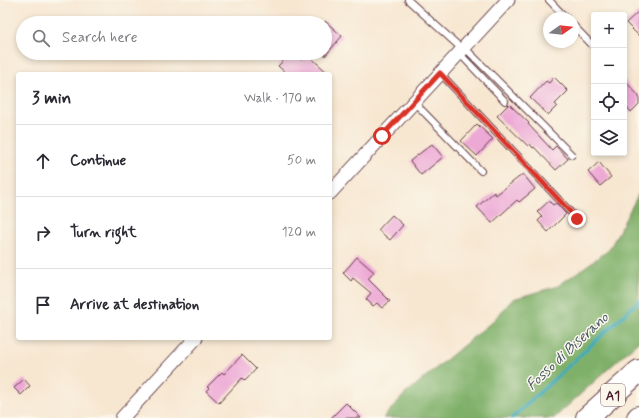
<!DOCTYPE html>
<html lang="en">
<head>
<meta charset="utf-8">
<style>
	:root { --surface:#fff; --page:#f2f2f3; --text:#2b2b33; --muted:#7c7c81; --line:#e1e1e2 }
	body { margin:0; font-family:Mynerve,sans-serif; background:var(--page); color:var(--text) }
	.controls { position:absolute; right:12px; top:12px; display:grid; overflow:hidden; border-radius:4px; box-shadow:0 2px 6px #0003 }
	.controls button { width:36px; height:36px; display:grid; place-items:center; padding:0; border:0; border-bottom:1px solid var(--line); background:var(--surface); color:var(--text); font:20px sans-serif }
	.compass { position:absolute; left:543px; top:12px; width:36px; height:36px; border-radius:50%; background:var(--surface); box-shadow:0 2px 6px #0003; rotate:75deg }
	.stop { position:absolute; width:12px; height:12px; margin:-9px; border:3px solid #d93025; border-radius:50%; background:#fff }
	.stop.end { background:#d93025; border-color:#fff; box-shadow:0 1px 4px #0008 }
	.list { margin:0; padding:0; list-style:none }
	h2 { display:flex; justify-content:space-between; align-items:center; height:52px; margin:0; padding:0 16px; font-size:17px }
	h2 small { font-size:13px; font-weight:400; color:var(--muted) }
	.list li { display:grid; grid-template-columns:26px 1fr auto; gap:12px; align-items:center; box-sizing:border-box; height:72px; padding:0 16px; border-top:1px solid var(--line) }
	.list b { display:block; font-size:15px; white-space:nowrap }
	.list em { font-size:13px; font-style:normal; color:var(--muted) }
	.icon { flex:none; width:22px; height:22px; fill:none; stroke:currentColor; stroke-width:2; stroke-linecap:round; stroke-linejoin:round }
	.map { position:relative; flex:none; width:639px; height:418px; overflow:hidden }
	.search { position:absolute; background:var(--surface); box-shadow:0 2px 6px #0003; left:16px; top:16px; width:316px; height:44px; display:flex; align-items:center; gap:10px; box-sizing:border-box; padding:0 14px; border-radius:22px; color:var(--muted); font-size:15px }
	.panel { position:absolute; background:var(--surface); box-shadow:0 2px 6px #0003; left:16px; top:72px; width:316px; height:268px; border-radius:4px }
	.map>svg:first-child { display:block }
</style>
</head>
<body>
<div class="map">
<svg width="639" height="418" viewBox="0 0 639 418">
	<rect width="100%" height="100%" fill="#fbf7ec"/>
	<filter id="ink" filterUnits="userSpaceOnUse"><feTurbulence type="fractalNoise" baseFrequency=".025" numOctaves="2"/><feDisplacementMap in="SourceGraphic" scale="8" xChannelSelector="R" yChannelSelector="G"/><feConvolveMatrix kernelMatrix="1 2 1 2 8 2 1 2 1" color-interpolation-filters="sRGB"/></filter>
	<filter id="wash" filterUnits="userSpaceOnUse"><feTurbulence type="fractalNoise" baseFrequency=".012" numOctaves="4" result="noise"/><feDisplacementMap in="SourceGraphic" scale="16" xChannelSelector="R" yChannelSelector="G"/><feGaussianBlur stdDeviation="0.9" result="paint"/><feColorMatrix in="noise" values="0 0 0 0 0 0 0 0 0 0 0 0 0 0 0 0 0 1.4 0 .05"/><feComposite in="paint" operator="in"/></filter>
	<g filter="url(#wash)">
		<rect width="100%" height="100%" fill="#f7e7d1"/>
		<path fill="#7fb069" stroke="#64684a" d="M 639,193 L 639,341 L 554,418 L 383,418 L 405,394 L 493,321 L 513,299 L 558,286 L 609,250 Z"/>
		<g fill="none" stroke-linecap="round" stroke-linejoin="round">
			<path stroke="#3eabbd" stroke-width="3.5" d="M 512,418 L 639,301"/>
		</g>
		<g id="blocks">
			<path fill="#eda9d6" d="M 639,11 L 639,36 L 626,23 Z
				M 325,21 L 342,36 L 325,56 Z
				M 291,53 L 294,53 L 301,60 L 307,54 L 329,74 L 287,74 L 278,66 Z
				M 554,77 L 568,91 L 555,104 L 557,106 L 548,115 L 530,98 L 546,81 L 549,83 Z
				M 624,80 L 639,96 L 639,104 L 631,112 L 624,104 Z
				M 509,104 L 529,123 L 528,124 L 552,150 L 556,146 L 568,159 L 556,170 L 534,147 L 533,148 L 530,144 L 528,146 L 497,116 Z
				M 477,124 L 493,139 L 477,156 L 461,141 Z
				M 432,144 L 443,157 L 421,175 L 410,161 Z
				M 599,162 L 611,177 L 600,186 L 588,172 Z
				M 523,174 L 535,189 L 519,202 L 517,200 L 492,223 L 477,207 L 494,192 L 496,195 Z
				M 549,201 L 553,205 L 556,203 L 566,214 L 548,232 L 538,221 L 542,217 L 537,212 Z
				M 392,215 L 403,225 L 390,240 L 378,230 Z
				M 357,257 L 374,272 L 368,279 L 390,301 L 382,308 L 377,303 L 373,306 L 366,299 L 371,293 L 353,278 L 351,281 L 343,273 Z
				M 242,355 L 256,369 L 245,381 L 242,378 L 219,403 L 206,391 L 209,388 L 207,387 L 222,372 L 224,374 Z
				M 24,379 L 30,386 L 21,395 L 14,388 Z
				M 346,403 L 361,418 L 331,418 Z"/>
		</g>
	</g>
	<g filter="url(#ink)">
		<use href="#blocks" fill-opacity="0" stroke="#643d44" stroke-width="1"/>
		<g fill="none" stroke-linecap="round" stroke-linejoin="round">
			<g stroke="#643d44" stroke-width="8">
				<path id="service" d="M 408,0 L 462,49
					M 549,0 L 566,18
					M 573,25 L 594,47
					M 464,47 L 572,155
					M 459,53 L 505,101
					M 440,73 L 577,219
					M 414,102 L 481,171"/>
			</g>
			<g stroke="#643d44" stroke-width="15">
				<path id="minor" d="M 330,193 L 508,0
					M 122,418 L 196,338"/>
			</g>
			<g stroke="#643d44" stroke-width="24">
				<path id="motorway" d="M 587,418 L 639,371
					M 638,418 L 639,417"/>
			</g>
			<use href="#service" stroke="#fff" stroke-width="6"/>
			<use href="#minor" stroke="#fff" stroke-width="13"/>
			<use href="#motorway" stroke="#fff" stroke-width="22"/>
		</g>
	</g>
	<g fill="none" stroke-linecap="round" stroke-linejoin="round" filter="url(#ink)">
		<path stroke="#d93025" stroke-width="5" d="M 382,136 L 440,73 L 577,219"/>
	</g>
	<g text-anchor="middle" stroke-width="3" stroke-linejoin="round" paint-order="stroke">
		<rect fill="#fbf7ec" stroke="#7f6065" stroke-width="1" x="601" y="384" width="24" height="22" rx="3"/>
		<g font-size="13" font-weight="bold" fill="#4a1f2b">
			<text x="613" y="400">A1</text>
		</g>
		<g font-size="15" font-style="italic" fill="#455765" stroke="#fbf7ec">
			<text transform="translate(567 351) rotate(-43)" y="5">Fosso di Biserano</text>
		</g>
	</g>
</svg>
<div class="controls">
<button>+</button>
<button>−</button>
<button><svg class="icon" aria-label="locate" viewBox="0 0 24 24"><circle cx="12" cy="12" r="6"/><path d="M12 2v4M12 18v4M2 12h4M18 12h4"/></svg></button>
<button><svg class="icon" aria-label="layers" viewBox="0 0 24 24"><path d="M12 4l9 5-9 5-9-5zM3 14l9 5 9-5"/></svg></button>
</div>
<svg class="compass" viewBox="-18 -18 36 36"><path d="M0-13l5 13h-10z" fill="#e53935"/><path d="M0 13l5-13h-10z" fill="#7c7c81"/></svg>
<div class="stop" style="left:382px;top:136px"></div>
<div class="stop end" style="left:577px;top:219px"></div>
<div class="search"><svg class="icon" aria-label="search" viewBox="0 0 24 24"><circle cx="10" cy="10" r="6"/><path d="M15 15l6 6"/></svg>Search here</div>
<section class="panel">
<h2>3 min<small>Walk · 170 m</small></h2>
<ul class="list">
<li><svg class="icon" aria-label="ahead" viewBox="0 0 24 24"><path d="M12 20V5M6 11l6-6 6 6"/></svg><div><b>Continue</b></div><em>50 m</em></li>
<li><svg class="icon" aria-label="right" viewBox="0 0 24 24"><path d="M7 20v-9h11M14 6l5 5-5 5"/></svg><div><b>Turn right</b></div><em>120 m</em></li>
<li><svg class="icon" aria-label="arrive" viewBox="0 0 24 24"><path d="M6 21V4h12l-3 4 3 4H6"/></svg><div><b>Arrive at destination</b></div></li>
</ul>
</section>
</div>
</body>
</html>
